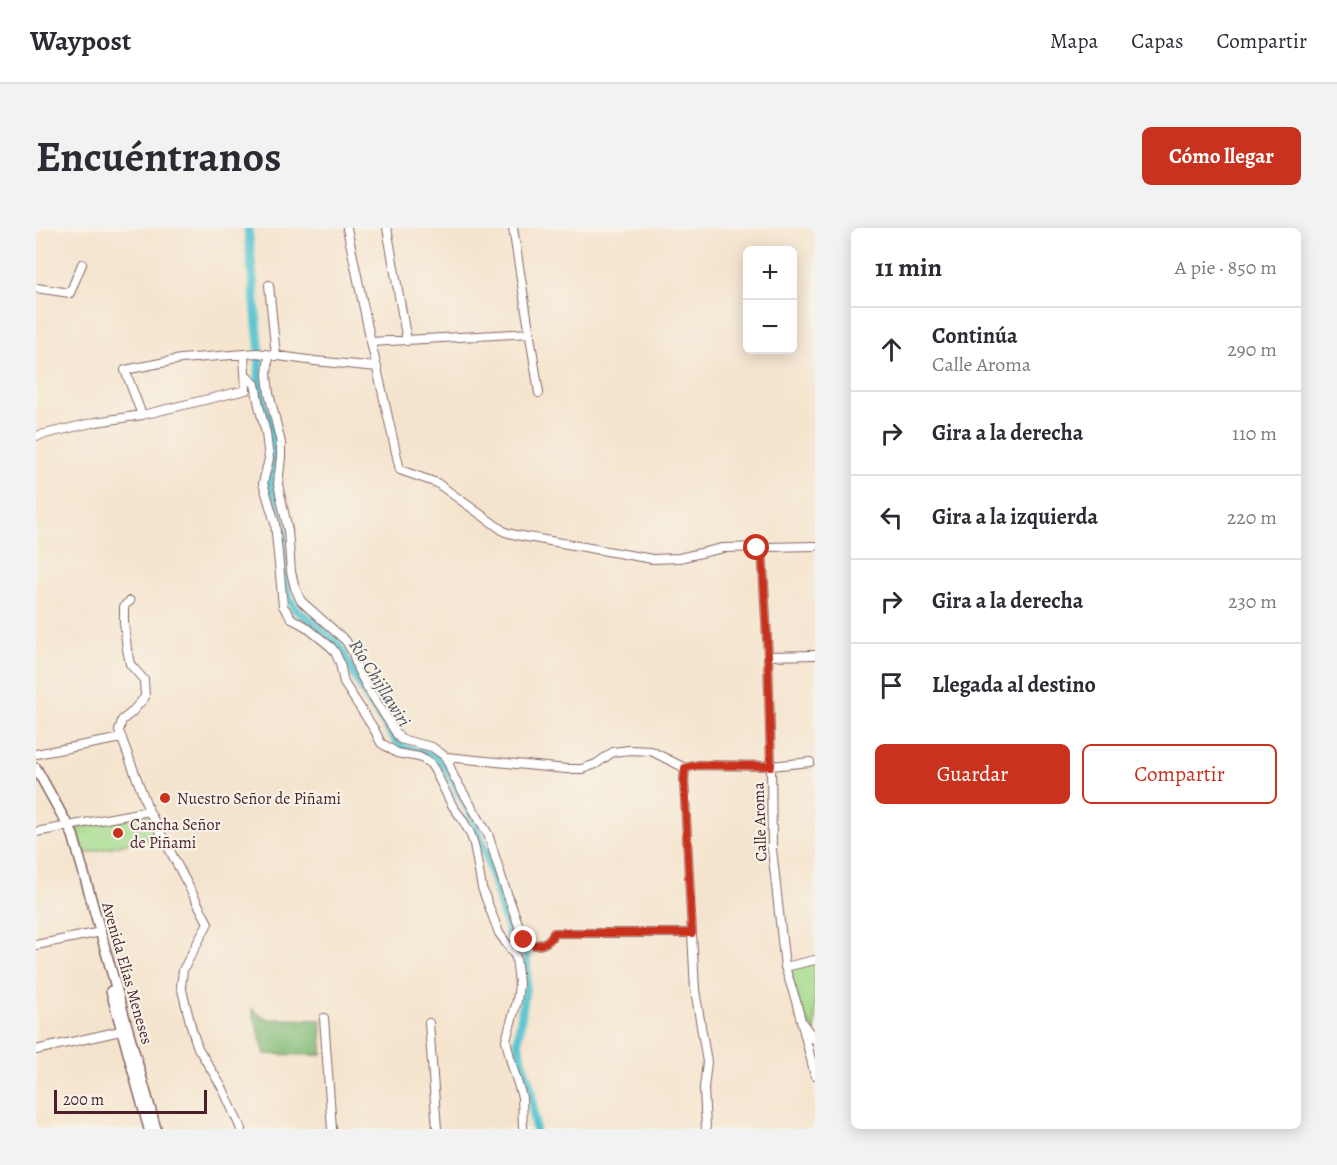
<!DOCTYPE html>
<html lang="es">
<head>
<meta charset="utf-8">
<style>
	:root { --surface:#fff; --page:#f2f2f3; --text:#2b2b33; --muted:#7c7c81; --line:#e1e1e2; --accent:#c8321e }
	body { margin:0; font-family:Alegreya,serif; background:var(--page); color:var(--text) }
	.controls { position:absolute; right:18px; top:18px; display:grid; overflow:hidden; border-radius:9px; box-shadow:0 3px 15px #0003 }
	.controls button { width:54px; height:54px; display:grid; place-items:center; padding:0; border:0; border-bottom:2px solid var(--line); background:var(--surface); color:var(--text); font:30px sans-serif }
	.scale { position:absolute; left:18px; bottom:15px; width:153px; box-sizing:border-box; padding-left:6px; border:3px solid #4a1f2b; border-top:0; font-size:16px; line-height:21px; white-space:nowrap; color:#4a1f2b; -webkit-text-stroke:4px #f7f3e8; paint-order:stroke }
	.stop { position:absolute; width:18px; height:18px; margin:-14px; border:4px solid #c8321e; border-radius:50%; background:#fff }
	.stop.end { background:#c8321e; border-color:#fff; box-shadow:0 2px 6px #0008 }
	.list { margin:0; padding:0; list-style:none }
	h2 { display:flex; justify-content:space-between; align-items:center; height:78px; margin:0; padding:0 24px; font-size:26px }
	h2 small { font-size:20px; font-weight:400; color:var(--muted) }
	.list li { display:grid; grid-template-columns:39px 1fr auto; gap:18px; align-items:center; box-sizing:border-box; height:84px; padding:0 24px; border-top:2px solid var(--line) }
	.list b { display:block; font-size:22px; white-space:nowrap }
	.list p { margin:0; font-size:20px; white-space:nowrap; color:var(--muted) }
	.list em { font-size:20px; font-style:normal; color:var(--muted) }
	.actions { display:flex; gap:12px; padding:18px 24px }
	.actions a { flex:1; padding:14px 0; border:2px solid var(--accent); border-radius:9px; text-align:center; font-size:21px; color:var(--accent) }
	.actions .main { background:var(--accent); color:#fff }
	.icon { flex:none; width:33px; height:33px; fill:none; stroke:currentColor; stroke-width:2; stroke-linecap:round; stroke-linejoin:round }
	.map { position:relative; flex:none; width:779px; height:901px; overflow:hidden; border-radius:9px }
	header { display:flex; align-items:center; gap:36px; box-sizing:border-box; height:84px; padding:0 30px; background:var(--surface); border-bottom:2px solid var(--line) }
	header strong { font-size:28px }
	nav { display:flex; gap:33px; margin-inline-start:auto; font-size:21px }
	.intro { display:flex; align-items:center; justify-content:space-between; box-sizing:border-box; height:144px; padding:0 36px }
	h1 { margin:0; font-size:42px }
	.button { padding:15px 27px; border-radius:9px; background:var(--accent); color:#fff; font-size:21px; font-weight:700 }
	main { display:flex; gap:36px; padding:0 36px }
	aside { flex:1; background:var(--surface); border-radius:9px; box-shadow:0 3px 15px #0003 }
	.map>svg:first-child { display:block }
</style>
</head>
<body>
<header>
<strong>Waypost</strong>
<nav><a>Mapa</a><a>Capas</a><a>Compartir</a></nav>
</header>
<div class="intro"><h1>Encuéntranos</h1><a class="button">Cómo llegar</a></div>
<main>
<div class="map">
<svg width="779" height="901" viewBox="0 0 779 901">
	<rect width="100%" height="100%" fill="#f7f3e8"/>
	<filter id="ink" filterUnits="userSpaceOnUse"><feTurbulence type="fractalNoise" baseFrequency=".0167" numOctaves="2"/><feDisplacementMap in="SourceGraphic" scale="12" xChannelSelector="R" yChannelSelector="G"/><feConvolveMatrix kernelMatrix="1 2 1 2 8 2 1 2 1" color-interpolation-filters="sRGB"/></filter>
	<filter id="wash" filterUnits="userSpaceOnUse"><feTurbulence type="fractalNoise" baseFrequency=".008" numOctaves="4" result="noise"/><feDisplacementMap in="SourceGraphic" scale="24" xChannelSelector="R" yChannelSelector="G"/><feGaussianBlur stdDeviation="1.35" result="paint"/><feColorMatrix in="noise" values="0 0 0 0 0 0 0 0 0 0 0 0 0 0 0 0 0 1.4 0 .05"/><feComposite in="paint" operator="in"/></filter>
	<g filter="url(#wash)">
		<rect width="100%" height="100%" fill="#f5e4cd"/>
		<path fill="#a4db8c" stroke="#777d5c" stroke-width="1.5" d="M 110,586 L 121,607 L 48,626 L 41,600 Z
			M 779,735 L 779,804 L 764,782 L 754,743 L 757,739 Z"/>
		<path fill="#83bb78" stroke="#666d52" stroke-width="1.5" d="M 216,781 L 229,791 L 285,792 L 286,827 L 229,826 Z"/>
		<g fill="none" stroke-linecap="round" stroke-linejoin="round">
			<path stroke="#58c5d0" stroke-width="9" d="M 212,0 L 224,127 L 223,154 L 228,179 L 235,198 L 239,221 L 234,254 L 248,305 L 248,336 L 252,368 L 259,381 L 277,394 L 301,415 L 334,474 L 359,511 L 368,520 L 396,528 L 406,534 L 433,583 L 449,622 L 474,707 L 490,723 L 491,748 L 482,813 L 485,832 L 495,861 L 499,901"/>
		</g>
	</g>
	<g filter="url(#ink)">
		<g fill="none" stroke-linecap="round" stroke-linejoin="round">
			<g stroke="#866464" stroke-width="10">
				<path id="minor" d="M 311,0 L 335,114 L 364,242 L 401,255 L 469,304 L 480,307 L 616,331 L 643,330 L 687,320 L 779,318
					M 351,0 L 371,113
					M 477,0 L 503,165
					M 233,57 L 240,128
					M 0,60 L 34,65 L 46,36
					M 335,114 L 494,105
					M 233,127 L 231,147 L 233,165 L 245,215 L 245,229 L 242,256 L 252,302 L 255,344 L 259,360 L 265,373 L 310,413 L 317,425 L 322,442 L 331,459 L 364,511 L 396,519 L 410,529 L 418,549 L 452,606 L 468,657 L 488,712 C 499,721 512,717 518,705 L 656,705
					M 210,148 L 219,156 L 223,178 L 230,205 L 233,231 L 227,255 L 239,295 L 247,378 L 256,391 L 269,398 L 295,419 L 299,424 L 304,435 L 308,455 L 338,501 L 345,515 L 361,525 L 383,529 L 393,534 L 398,541 L 416,577 L 426,591 L 434,605 L 438,616 L 446,660 L 463,705 L 480,729 L 483,756 L 481,773 L 470,812 L 475,834 L 486,869 L 487,901
					M 106,187 L 89,142 L 145,131 L 221,125 L 279,133 L 341,139
					M 0,208 L 60,194 L 106,187 L 210,162 L 208,127
					M 726,320 L 732,428 L 735,538 L 736,621 L 749,739 L 760,773 L 779,847
					M 94,373 L 88,378 L 88,395 L 91,421 L 94,436 L 108,452 L 109,469 L 95,485 L 86,492 L 83,503 L 113,583 L 172,695 L 147,742 L 145,758 L 156,802 L 162,820 L 187,861 L 205,901
					M 732,428 L 779,427
					M 0,526 L 86,510
					M 410,529 L 530,541 L 546,541 L 560,536 L 577,524 L 593,522 L 615,523 L 649,540 L 662,537 L 735,538 L 774,534
					M 649,540 L 648,552 L 659,762 L 671,834 L 668,860 L 670,901
					M 0,604 L 113,583
					M 0,717 L 65,704
					M 749,739 L 779,732
					M 288,790 L 296,901
					M 393,795 L 401,901
					M 768,797 L 779,812
					M 0,822 L 89,802"/>
			</g>
			<g stroke="#866464" stroke-width="12">
				<path id="major" d="M 0,540 L 37,607 L 120,901
					M 75,763 L 113,901"/>
			</g>
			<use href="#minor" stroke="#fff" stroke-width="8"/>
			<use href="#major" stroke="#fff" stroke-width="9"/>
		</g>
	</g>
	<g fill="none" stroke-linecap="round" stroke-linejoin="round" filter="url(#ink)">
		<path stroke="#c8321e" stroke-width="8" d="M 488,712 C 499,721 512,717 518,705 L 656,705 L 648,552 L 649,540 L 662,537 L 735,538 L 732,428 L 726,320 L 721,320"/>
	</g>
	<g fill="#c8321e" stroke="#f7f3e8" stroke-width="2">
		<circle cx="129" cy="570" r="6"/>
		<circle cx="82" cy="605" r="6"/>
	</g>
	<g text-anchor="middle" stroke-width="4.5" stroke-linejoin="round" paint-order="stroke">
		<g font-size="16" fill="#4a1f2b" stroke="#f7f3e8" text-anchor="start">
			<text x="141" y="576">Nuestro Señor de Piñami</text>
			<text x="94" y="602">Cancha Señor<tspan x="94" dy="18">de Piñami</tspan></text>
		</g>
		<g font-size="16" fill="#4a1f2b" stroke="#f7f3e8">
			<text transform="translate(723 594) rotate(-92)" y="6">Calle Aroma</text>
			<text transform="translate(92 745) rotate(74)" y="6">Avenida Elías Meneses</text>
		</g>
		<g font-size="18" font-style="italic" fill="#4e515d" stroke="#f7f3e8">
			<text transform="translate(344 455) rotate(58)" y="6">Río Chijllawiri</text>
		</g>
	</g>
</svg>
<div class="controls">
<button>+</button>
<button>−</button>
</div>
<div class="scale">200 m</div>
<div class="stop" style="left:721px;top:320px"></div>
<div class="stop end" style="left:488px;top:712px"></div>
</div>
<aside>
<h2>11 min<small>A pie · 850 m</small></h2>
<ul class="list">
<li><svg class="icon" aria-label="ahead" viewBox="0 0 24 24"><path d="M12 20V5M6 11l6-6 6 6"/></svg><div><b>Continúa</b><p>Calle Aroma</p></div><em>290 m</em></li>
<li><svg class="icon" aria-label="right" viewBox="0 0 24 24"><path d="M7 20v-9h11M14 6l5 5-5 5"/></svg><div><b>Gira a la derecha</b></div><em>110 m</em></li>
<li><svg class="icon" aria-label="left" viewBox="0 0 24 24"><path d="M17 20v-9H6M10 6l-5 5 5 5"/></svg><div><b>Gira a la izquierda</b></div><em>220 m</em></li>
<li><svg class="icon" aria-label="right" viewBox="0 0 24 24"><path d="M7 20v-9h11M14 6l5 5-5 5"/></svg><div><b>Gira a la derecha</b></div><em>230 m</em></li>
<li><svg class="icon" aria-label="arrive" viewBox="0 0 24 24"><path d="M6 21V4h12l-3 4 3 4H6"/></svg><div><b>Llegada al destino</b></div></li>
</ul>
<div class="actions"><a class="main">Guardar</a><a>Compartir</a></div>
</aside>
</main>
</body>
</html>
